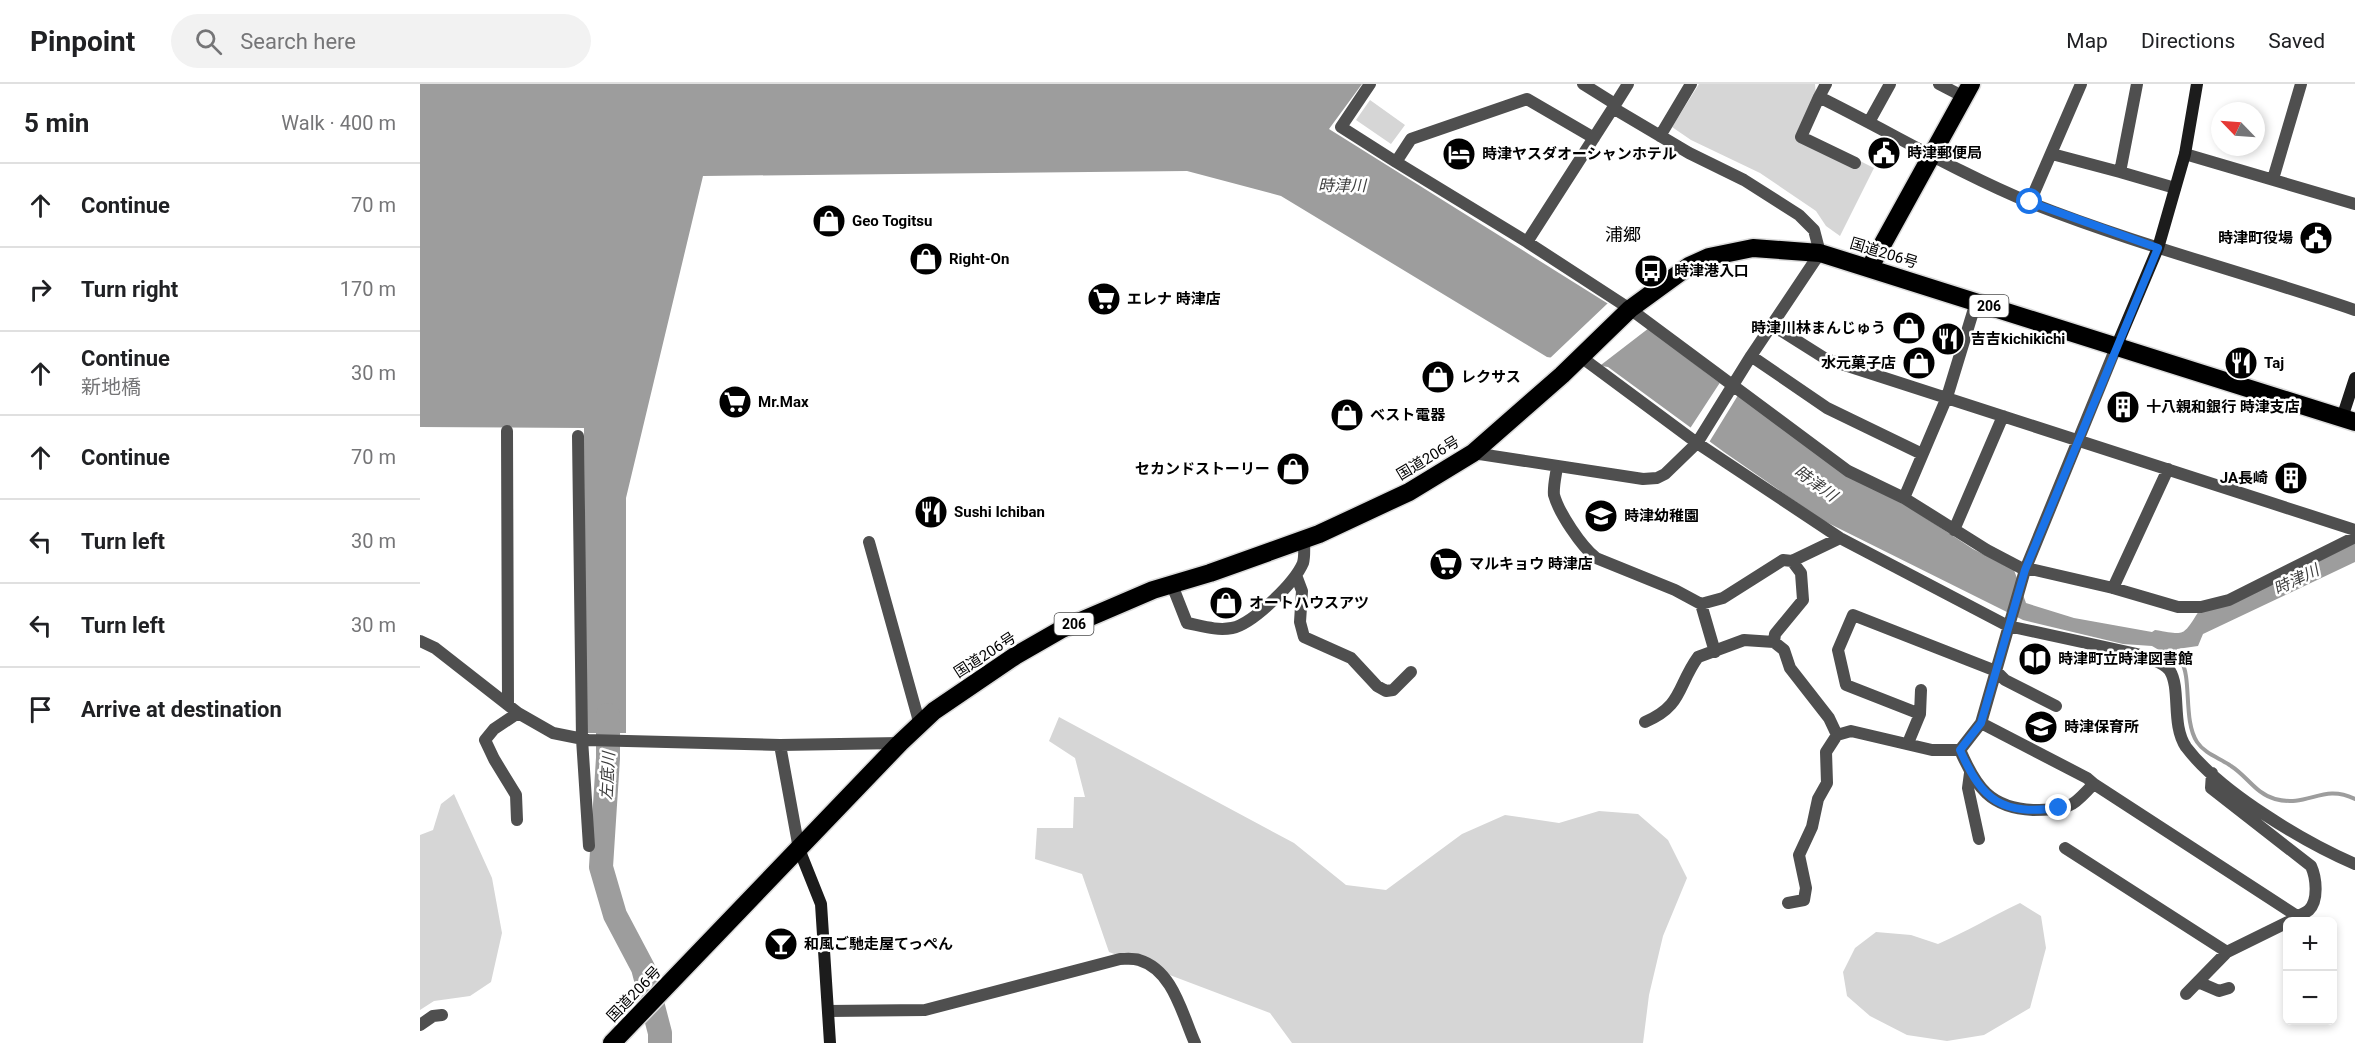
<!DOCTYPE html>
<html lang="en">
<head>
<meta charset="utf-8">
<style>
	:root { --surface:#fff; --page:#f2f2f2; --text:#202124; --muted:#757577; --line:#e0e0e0 }
	body { margin:0; font-family:Roboto,"Noto Sans JP",sans-serif; background:var(--page); color:var(--text) }
	.controls { position:absolute; right:18px; bottom:18px; display:grid; overflow:hidden; border-radius:9px; box-shadow:0 3px 9px #0003 }
	.controls button { width:54px; height:54px; display:grid; place-items:center; padding:0; border:0; border-bottom:2px solid var(--line); background:var(--surface); color:var(--text); font:30px sans-serif }
	.compass { position:absolute; left:1791px; top:18px; width:54px; height:54px; border-radius:50%; background:var(--surface); box-shadow:0 3px 9px #0003; rotate:295deg }
	.stop { position:absolute; width:18px; height:18px; margin:-14px; border:4px solid #1a73e8; border-radius:50%; background:#fff }
	.stop.end { background:#1a73e8; border-color:#fff; box-shadow:0 2px 6px #0008 }
	.list { margin:0; padding:0; list-style:none }
	h2 { display:flex; justify-content:space-between; align-items:center; height:78px; margin:0; padding:0 24px; font-size:26px }
	h2 small { font-size:20px; font-weight:400; color:var(--muted) }
	.list li { display:grid; grid-template-columns:39px 1fr auto; gap:18px; align-items:center; box-sizing:border-box; height:84px; padding:0 24px; border-top:2px solid var(--line) }
	.list b { display:block; font-size:22px; white-space:nowrap }
	.list p { margin:0; font-size:20px; white-space:nowrap; color:var(--muted) }
	.list em { font-size:20px; font-style:normal; color:var(--muted) }
	.icon { flex:none; width:33px; height:33px; fill:none; stroke:currentColor; stroke-width:2; stroke-linecap:round; stroke-linejoin:round }
	.map { position:relative; flex:none; width:1935px; height:959px; overflow:hidden }
	header { display:flex; align-items:center; gap:36px; box-sizing:border-box; height:84px; padding:0 30px; background:var(--surface); border-bottom:2px solid var(--line) }
	header strong { font-size:28px }
	nav { display:flex; gap:33px; margin-inline-start:auto; font-size:21px }
	.search { width:420px; height:54px; background:var(--page); display:flex; align-items:center; gap:15px; box-sizing:border-box; padding:0 21px; border-radius:33px; color:var(--muted); font-size:22px }
	main { display:flex }
	aside { flex:1; background:var(--surface) }
	.map>svg:first-child { display:block }
</style>
</head>
<body>
<header>
<strong>Pinpoint</strong>
<div class="search"><svg class="icon" aria-label="search" viewBox="0 0 24 24"><circle cx="10" cy="10" r="6"/><path d="M15 15l6 6"/></svg>Search here</div>
<nav><a>Map</a><a>Directions</a><a>Saved</a></nav>
</header>
<main>
<aside>
<h2>5 min<small>Walk · 400 m</small></h2>
<ul class="list">
<li><svg class="icon" aria-label="ahead" viewBox="0 0 24 24"><path d="M12 20V5M6 11l6-6 6 6"/></svg><div><b>Continue</b></div><em>70 m</em></li>
<li><svg class="icon" aria-label="right" viewBox="0 0 24 24"><path d="M7 20v-9h11M14 6l5 5-5 5"/></svg><div><b>Turn right</b></div><em>170 m</em></li>
<li><svg class="icon" aria-label="ahead" viewBox="0 0 24 24"><path d="M12 20V5M6 11l6-6 6 6"/></svg><div><b>Continue</b><p>新地橋</p></div><em>30 m</em></li>
<li><svg class="icon" aria-label="ahead" viewBox="0 0 24 24"><path d="M12 20V5M6 11l6-6 6 6"/></svg><div><b>Continue</b></div><em>70 m</em></li>
<li><svg class="icon" aria-label="left" viewBox="0 0 24 24"><path d="M17 20v-9H6M10 6l-5 5 5 5"/></svg><div><b>Turn left</b></div><em>30 m</em></li>
<li><svg class="icon" aria-label="left" viewBox="0 0 24 24"><path d="M17 20v-9H6M10 6l-5 5 5 5"/></svg><div><b>Turn left</b></div><em>30 m</em></li>
<li><svg class="icon" aria-label="arrive" viewBox="0 0 24 24"><path d="M6 21V4h12l-3 4 3 4H6"/></svg><div><b>Arrive at destination</b></div></li>
</ul>
</aside>
<div class="map">
<svg width="1935" height="959" viewBox="0 0 1935 959">
	<rect width="100%" height="100%" fill="#fff"/>
	<path fill="#d6d6d6" d="M 1279,0 L 1395,0 L 1396,13 L 1378,46 L 1454,84 L 1420,152 L 1406,142 L 1396,127 L 1340,89 L 1271,56 L 1252,43 Z
		M 950,16 L 985,41 L 971,60 L 936,36 Z
		M 639,633 L 874,759 L 926,801 L 966,806 L 1042,750 L 1085,731 L 1139,739 L 1179,727 L 1218,730 L 1248,756 L 1267,794 L 1243,852 L 1229,911 L 1223,959 L 872,959 L 850,929 L 689,868 L 662,790 L 615,775 L 617,744 L 653,744 L 654,713 L 665,713 L 655,674 L 629,657 Z
		M 34,710 L 72,794 L 82,849 L 71,898 L 50,912 L 14,917 L 0,926 L 0,751 L 13,746 L 21,720 Z
		M 1600,819 L 1621,832 L 1626,864 L 1610,924 L 1564,951 L 1527,957 L 1487,951 L 1450,932 L 1427,912 L 1423,888 L 1435,864 L 1456,848 L 1491,851 L 1518,860 C 1546,848 1572,832 1600,819 Z"/>
	<path fill="#9d9d9d" d="M 0,0 L 942,0 L 909,45 L 1230,246 L 1297,297 L 1553,465 L 1594,486 L 1606,519 L 1654,534 L 1732,548 L 1735,546 C 1766,551 1762,553 1779,527 L 1812,520 L 1935,459 L 1935,478 L 1783,550 L 1778,562 L 1757,565 L 1751,573 L 1732,562 L 1703,560 L 1603,536 L 1402,436 L 1304,368 L 1188,283 L 1127,273 L 861,112 L 767,87 L 283,92 L 206,414 L 206,649 L 165,649 L 164,344 L 0,343 Z"/>
	<path fill="#fff" d="M 1188,219 L 1229,244 L 1177,284 L 1128,276 Z
		M 1301,297 L 1320,308 L 1288,360 L 1269,346 Z"/>
	<g fill="none" stroke-linecap="round" stroke-linejoin="round">
		<path stroke="#9d9d9d" stroke-width="4" d="M 1750,568 C 1754,571 1758,574 1761,577 C 1772,593 1763,637 1777,658 C 1785,670 1800,674 1811,682 C 1827,692 1836,710 1855,715 C 1889,724 1902,699 1935,715"/>
		<path stroke="#9d9d9d" stroke-width="24" d="M 188,631 L 188,674 L 181,783 L 195,831 L 223,884 L 240,949 L 240,959"/>
		<g stroke="#dbdbdb" stroke-width="21">
			<path id="highway" d="M 1450,183 L 1551,0
				M 192,959 L 480,659 L 514,627 L 595,572 L 642,545 L 733,506 L 790,489 L 899,450 L 989,408 L 1053,369 L 1142,291 L 1210,225 L 1269,182 L 1289,173 L 1333,164 L 1400,169 L 1935,338"/>
		</g>
		<path stroke="#4f4f4f" stroke-width="12" d="M 950,0 L 921,43 L 976,78
			M 1163,0 L 1195,20
			M 1406,0 L 1399,13 C 1470,48 1538,89 1611,119 C 1717,161 1827,189 1935,226
			M 1519,0 L 1544,13
			M 1399,13 L 1381,53 L 1435,79
			M 1193,24 L 1208,0
			M 1449,38 L 1470,0
			M 1240,52 L 1271,0
			M 1174,54 L 1107,15 L 991,55 L 976,78 L 1107,158 L 1210,225 L 1428,387 L 1484,414 L 1567,466 L 1605,486 L 1615,486 L 1693,504 L 1758,523 L 1781,523 L 1809,516 L 1935,453
			M 1632,70 L 1700,88 L 1717,0
			M 1765,70 L 1935,120
			M 1700,88 L 1755,104
			M 1853,95 L 1881,0
			M 1610,118 L 1661,0
			M 1352,241 L 1406,275 L 1935,446
			M 1331,272 L 1407,324 L 1502,370
			M 1161,273 L 1277,359 L 1420,454 L 1588,542 L 1717,570 C 1727,574 1744,578 1750,587 C 1761,605 1751,641 1766,663 C 1800,708 1884,758 1935,780
			M 87,347 L 88,620
			M 158,352 L 162,655 L 169,762
			M 1053,369 L 1223,395 L 1237,394 L 1245,390 L 1277,359 L 1331,272 L 1400,169 L 1394,146 L 1379,131 L 1324,96 L 1269,69 L 1193,24 L 1107,158
			M 1137,383 C 1136,391 1133,403 1134,411 C 1139,429 1161,462 1176,474 L 1255,506 L 1281,520 L 1303,514 L 1363,476 L 1372,477 L 1420,454
			M 1484,414 L 1527,313 L 1556,218
			M 1534,446 L 1583,332
			M 449,458 L 500,641
			M 876,491 L 882,507 L 880,538 L 884,553 L 931,574 L 957,602 L 966,607 L 973,606 L 991,588
			M 752,501 L 767,539 C 782,542 797,547 812,544 C 833,540 875,498 883,479 C 885,472 884,463 884,456
			M 1693,504 L 1748,385
			M 1281,520 L 1295,568
			M 0,557 L 15,564 L 98,629 L 133,649 L 168,656 L 360,661 L 480,659
			M 1354,558 L 1355,550 L 1383,516 L 1381,489 L 1372,477
			M 1500,630 L 1426,601 L 1418,566 L 1433,531 L 1576,587 L 1585,596 L 1636,622
			M 1225,638 C 1263,622 1257,602 1278,573 L 1324,556 L 1354,558 L 1364,566 L 1370,584 L 1409,634 L 1417,651
			M 1488,659 L 1500,630 L 1501,606
			M 360,661 L 379,765
			M 1540,666 C 1556,703 1570,724 1613,726 C 1624,726 1639,726 1650,721 C 1658,718 1667,706 1674,700 L 1667,694 L 1561,639
			M 1550,689 L 1548,704 L 1559,755
			M 1792,689 L 1791,704 L 1891,782 C 1896,793 1899,816 1889,826 C 1884,830 1876,833 1871,836
			M 1674,700 L 1877,832
			M 97,736 L 96,711 L 74,675 L 65,656 L 74,645 L 98,629
			M 1645,764 L 1807,868 L 1868,838
			M 1368,819 L 1384,816 L 1386,804 L 1379,771 L 1392,743 L 1398,715 L 1407,699 L 1406,668 L 1417,651 L 1431,647 L 1512,666 L 1540,666 L 1561,639 L 1605,486 L 1697,261
			M 1778,898 L 1799,907 L 1809,904
			M 1766,910 L 1807,868
			M 408,927 L 505,926 L 700,875 C 706,875 713,874 719,876 C 753,886 762,930 775,959
			M 0,941 L 13,932 L 22,931"/>
		<path stroke="#1c1c1c" stroke-width="12" d="M 1697,261 L 1738,164 L 1765,70 L 1777,0
			M 1922,334 L 1935,294
			M 379,765 L 401,820 L 410,959"/>
		<use href="#highway" stroke="#000" stroke-width="18"/>
	</g>
	<g fill="none" stroke-linecap="round" stroke-linejoin="round">
		<path stroke="#1a73e8" stroke-width="8" d="M 1610,118 L 1738,164 L 1605,486 L 1561,639 L 1540,666 C 1563,718 1582,731 1639,724"/>
	</g>
	<defs>
		<g id="civic-disc" transform="scale(1.725)"><circle r="9.5" fill="#000" stroke="#fff"/><path d="M-.6-6.5H3V-4.5H.6V-3L4-1V1h2V6H-6V1h2V-1L-.6-3ZM-1.2 2.5V6h2.4V2.5Z" fill="#fff"/></g>
		<g id="hotel-disc" transform="scale(1.725)"><circle r="9.5" fill="#000" stroke="#fff"/><path d="M-6-4.5h1.5V1H6V5H4.5V3h-9V5H-6ZM-4 0a1.8 1.8 0 1 1 3.6 0ZM.5 0V-2.5h3Q6-2.5 6 0Z" fill="#fff"/></g>
		<g id="shop-disc" transform="scale(1.725)"><circle r="9.5" fill="#000" stroke="#fff"/><path d="M-5-2.5h2.3a2.7 3.5 0 0 1 5.4 0H5L5.5 6h-11ZM-1.5-2.5h3a1.5 2.3 0 0 0-3 0Z" fill="#fff"/></g>
		<g id="bus-disc" transform="scale(1.725)"><circle r="9.5" fill="#000" stroke="#fff"/><path d="M-5-6H5V4H4V6H2V4H-2V6H-4V4H-5ZM-3.5-4V0h7V-4ZM-3.5 1.2v1.5H-2V1.2ZM2 1.2v1.5H3.5V1.2Z" fill="#fff"/></g>
		<g id="supermarket-disc" transform="scale(1.725)"><circle r="9.5" fill="#000" stroke="#fff"/><path d="M-6-5.5h2.5l.6 2H6L4.5 2H-2.5L-4.4-4H-6ZM-1.5 3.2a1.3 1.3 0 1 0 .1 0ZM3 3.2a1.3 1.3 0 1 0 .1 0Z" fill="#fff"/></g>
		<g id="restaurant-disc" transform="scale(1.725)"><circle r="9.5" fill="#000" stroke="#fff"/><path d="M-5-6h1v4h1v-4h1v4h1v-4h1v5L-1.5 .5V6h-2V.5L-5-1ZM5-6V6H3V1.5H1.5Q1.5-4 5-6Z" fill="#fff"/></g>
		<g id="building-disc" transform="scale(1.725)"><circle r="9.5" fill="#000" stroke="#fff"/><path d="M-4-6H4V6H1V3H-1V6H-4ZM-2.5-4.3h1.7v1.8h-1.7ZM.8-4.3h1.7v1.8H.8ZM-2.5-1h1.7V.8h-1.7ZM.8-1h1.7V.8H.8Z" fill="#fff"/></g>
		<g id="school-disc" transform="scale(1.725)"><circle r="9.5" fill="#000" stroke="#fff"/><path d="M0-5L7-2L0 1L-7-2ZM-4 1L0 2.5L4 1V4Q0 6-4 4Z" fill="#fff"/></g>
		<g id="library-disc" transform="scale(1.725)"><circle r="9.5" fill="#000" stroke="#fff"/><path d="M-6-4Q-3-5.5-.7-3.5V5Q-3 3-6 4ZM6-4Q3-5.5 .7-3.5V5Q3 3 6 4Z" fill="#fff"/></g>
		<g id="bar-disc" transform="scale(1.725)"><circle r="9.5" fill="#000" stroke="#fff"/><path d="M-6-5H6L.8 .8V4.5H3.5V6h-7V4.5H-.8V.8Z" fill="#fff"/></g>
	</defs>
	<g fill-rule="evenodd">
		<use href="#civic-disc" x="1464" y="69"/>
		<use href="#hotel-disc" x="1039" y="70"/>
		<use href="#shop-disc" x="409" y="137"/>
		<use href="#civic-disc" x="1896" y="154"/>
		<use href="#shop-disc" x="506" y="175"/>
		<use href="#bus-disc" x="1231" y="187"/>
		<use href="#supermarket-disc" x="684" y="215"/>
		<use href="#shop-disc" x="1489" y="244"/>
		<use href="#restaurant-disc" x="1528" y="255"/>
		<use href="#shop-disc" x="1499" y="279"/>
		<use href="#restaurant-disc" x="1821" y="279"/>
		<use href="#shop-disc" x="1018" y="293"/>
		<use href="#supermarket-disc" x="315" y="318"/>
		<use href="#building-disc" x="1703" y="323"/>
		<use href="#shop-disc" x="927" y="331"/>
		<use href="#shop-disc" x="873" y="385"/>
		<use href="#building-disc" x="1871" y="394"/>
		<use href="#restaurant-disc" x="511" y="428"/>
		<use href="#school-disc" x="1181" y="432"/>
		<use href="#supermarket-disc" x="1026" y="480"/>
		<use href="#shop-disc" x="806" y="519"/>
		<use href="#library-disc" x="1615" y="575"/>
		<use href="#school-disc" x="1621" y="643"/>
		<use href="#bar-disc" x="361" y="860"/>
	</g>
	<g text-anchor="middle" stroke-width="5" stroke-linejoin="round" paint-order="stroke">
		<g fill="#fff" stroke="#4c4c4c" stroke-width="1.5">
			<rect x="1549.5" y="211" width="39" height="22" rx="4.5"/>
			<rect x="634.5" y="529" width="39" height="22" rx="4.5"/>
		</g>
		<g font-size="14" font-weight="bold" fill="#000">
			<text x="1569" y="227">206</text>
			<text x="654" y="545">206</text>
		</g>
		<g font-size="15" font-weight="bold" fill="#000" stroke="#fff" text-anchor="start">
			<text x="1487" y="74">時津郵便局</text>
			<text x="1062" y="75">時津ヤスダオーシャンホテル</text>
			<text x="432" y="142">Geo Togitsu</text>
			<text x="1873" y="159" text-anchor="end">時津町役場</text>
			<text x="529" y="180">Right-On</text>
			<text x="1254" y="192">時津港入口</text>
			<text x="707" y="220">エレナ 時津店</text>
			<text x="1466" y="249" text-anchor="end">時津川林まんじゅう</text>
			<text x="1551" y="260">吉吉kichikichi</text>
			<text x="1476" y="284" text-anchor="end">水元菓子店</text>
			<text x="1844" y="284">Taj</text>
			<text x="1041" y="298">レクサス</text>
			<text x="338" y="323">Mr.Max</text>
			<text x="1726" y="328">十八親和銀行 時津支店</text>
			<text x="950" y="336">ベスト電器</text>
			<text x="850" y="390" text-anchor="end">セカンドストーリー</text>
			<text x="1848" y="399" text-anchor="end">JA長崎</text>
			<text x="534" y="433">Sushi Ichiban</text>
			<text x="1204" y="437">時津幼稚園</text>
			<text x="1049" y="485">マルキョウ 時津店</text>
			<text x="829" y="524">オートハウスアツ</text>
			<text x="1638" y="580">時津町立時津図書館</text>
			<text x="1644" y="648">時津保育所</text>
			<text x="384" y="865">和風ご馳走屋てっぺん</text>
		</g>
		<g font-size="15" fill="#000" stroke="#fff">
			<text transform="translate(1464 169) rotate(17)" y="5">国道206号</text>
			<text transform="translate(1008 374) rotate(-31)" y="5">国道206号</text>
			<text transform="translate(565 571) rotate(-33)" y="5">国道206号</text>
			<text transform="translate(214 910) rotate(-46)" y="5">国道206号</text>
		</g>
		<g font-size="16" font-style="italic" fill="#3e3e3e" stroke="#fff">
			<text x="922" y="107">時津川</text>
			<text transform="translate(1396 399) rotate(36)" y="6">時津川</text>
			<text transform="translate(1876 495) rotate(-26)" y="6">時津川</text>
			<text transform="translate(187 692) rotate(-87)" y="6">左底川</text>
		</g>
		<g font-size="18" fill="#000" stroke="#fff">
			<text x="1203" y="157">浦郷</text>
		</g>
	</g>
</svg>
<div class="controls">
<button>+</button>
<button>−</button>
</div>
<svg class="compass" viewBox="-18 -18 36 36"><path d="M0-13l5 13h-10z" fill="#e53935"/><path d="M0 13l5-13h-10z" fill="#757577"/></svg>
<div class="stop" style="left:1610px;top:118px"></div>
<div class="stop end" style="left:1639px;top:724px"></div>
</div>
</main>
</body>
</html>
